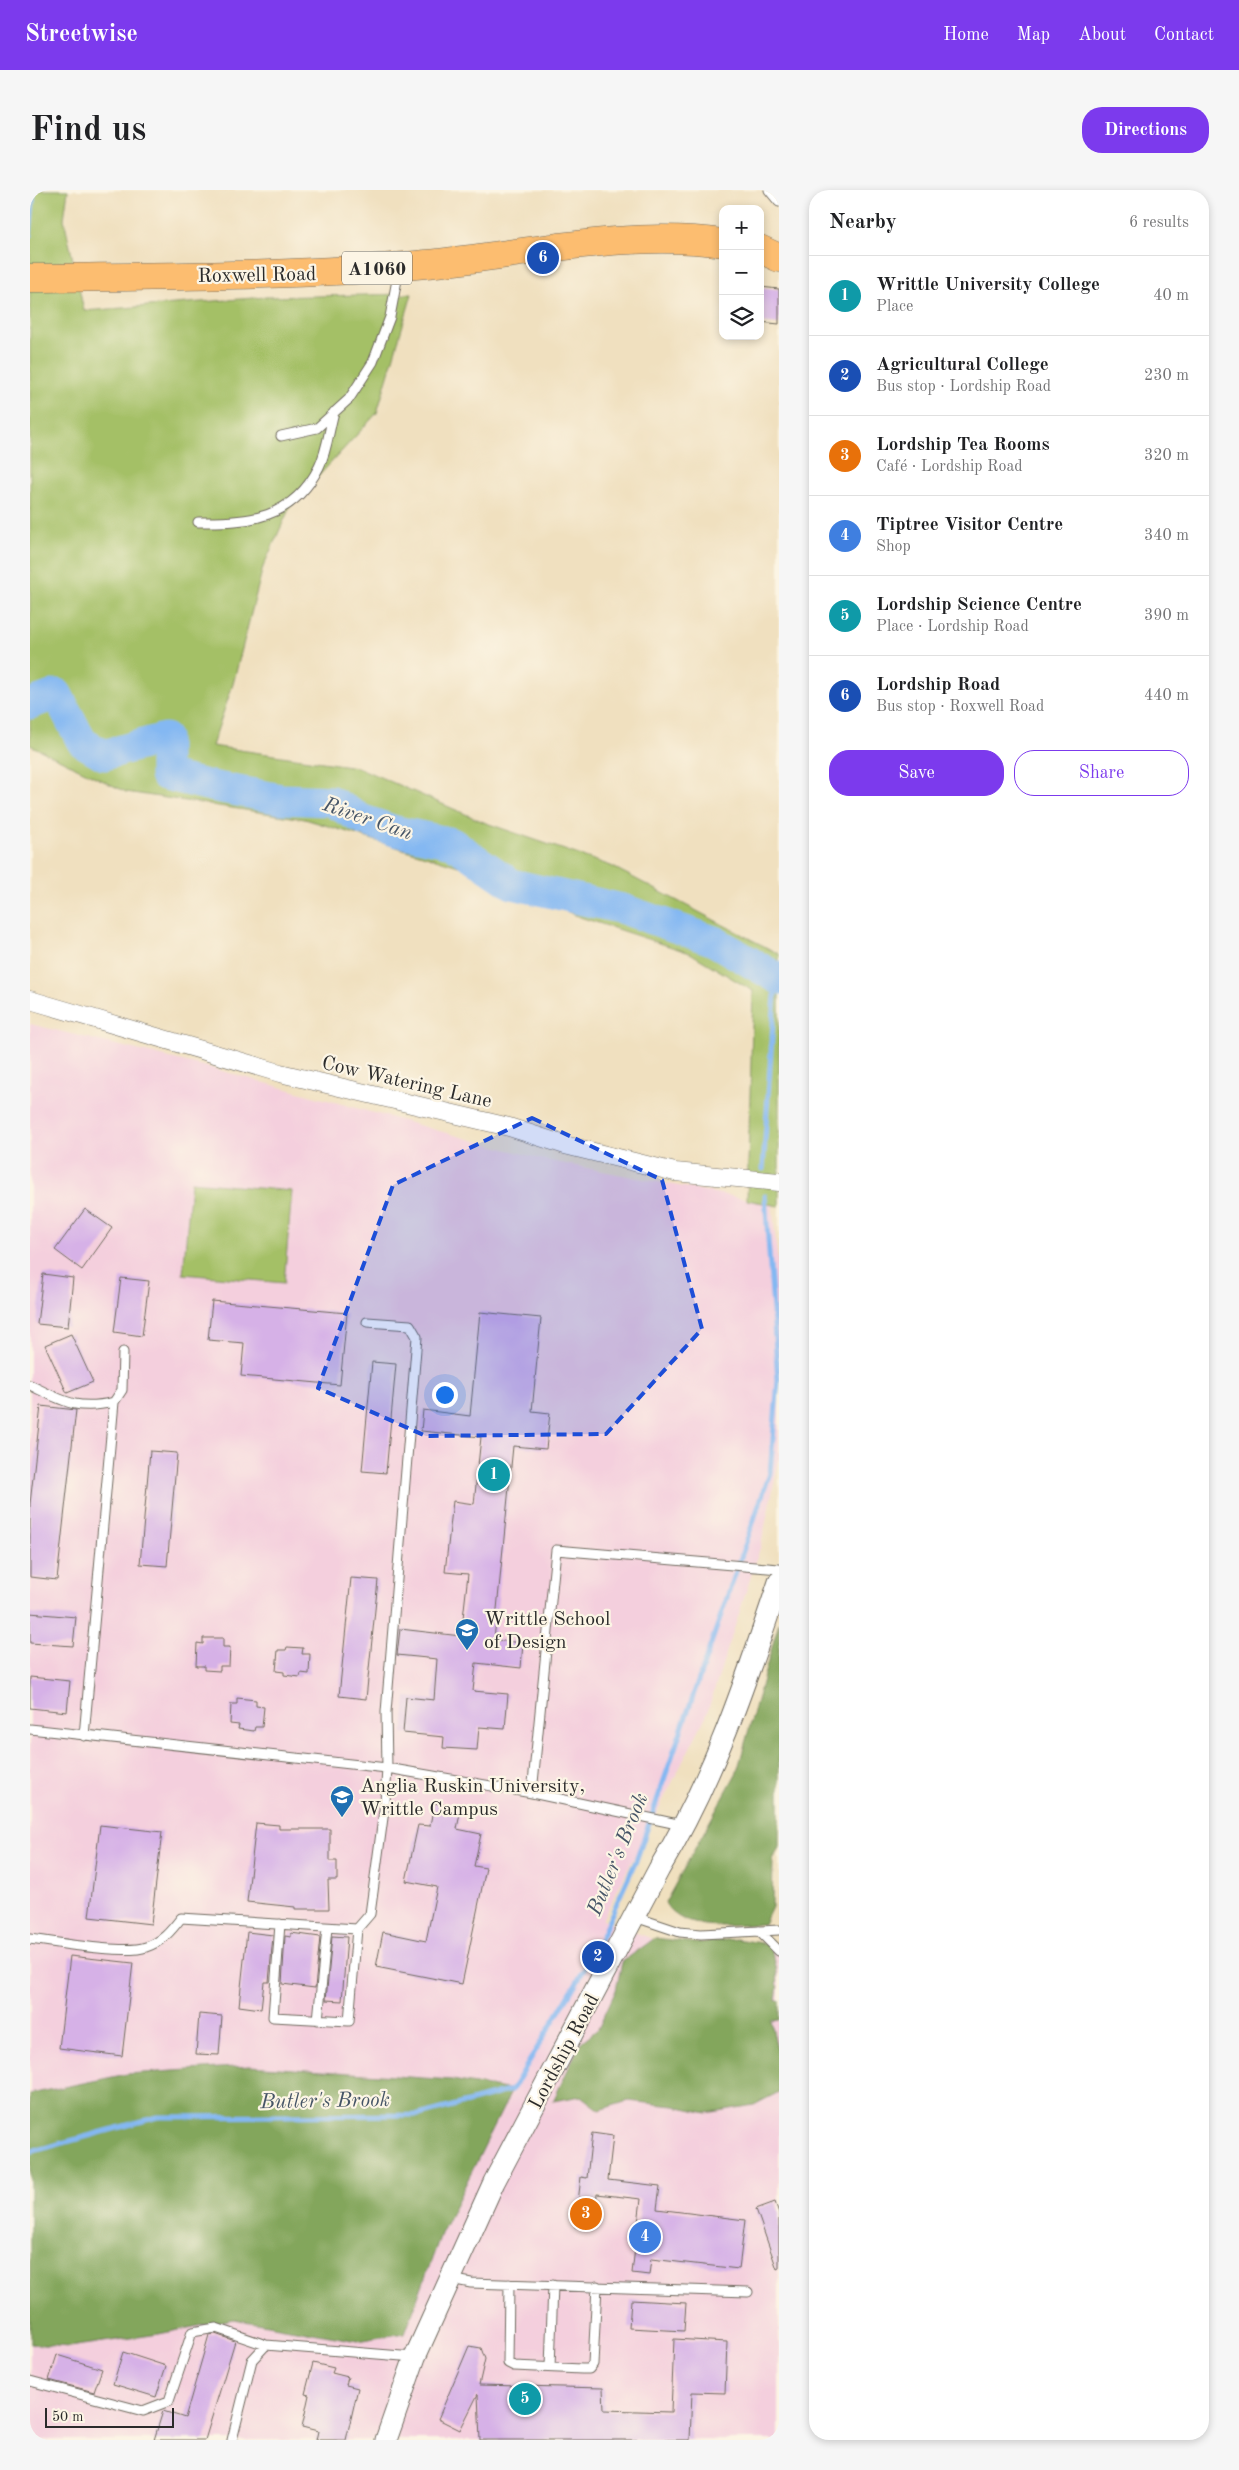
<!DOCTYPE html>
<html lang="en">
<head>
<meta charset="utf-8">
<style>
	:root { --surface:#fff; --page:#f6f6f6; --text:#202124; --muted:#757577; --line:#e0e0e0; --accent:#7c3aed }
	body { margin:0; font-family:"Old Standard TT",serif; background:var(--page); color:var(--text) }
	.controls { position:absolute; right:15px; top:15px; display:grid; overflow:hidden; border-radius:10px; box-shadow:0 2px 8px #0003 }
	.controls button { width:45px; height:45px; display:grid; place-items:center; padding:0; border:0; border-bottom:1px solid var(--line); background:var(--surface); color:var(--text); font:25px sans-serif }
	.scale { position:absolute; left:15px; bottom:12px; width:129px; box-sizing:border-box; padding-left:5px; border:2px solid #2b2b2b; border-top:0; font-size:14px; line-height:18px; white-space:nowrap; color:#2b2b2b; -webkit-text-stroke:4px #fcf5e5; paint-order:stroke }
	.you { position:absolute; left:414px; top:1204px; width:18px; height:18px; margin:-12px; border:4px solid #fff; border-radius:50%; background:#1a73e8; box-shadow:0 0 0 8px #1a73e833 }
	.badge { display:grid; place-items:center; width:32px; height:32px; border-radius:50%; background:var(--accent); color:#fff; font-size:16px; font-weight:700 }
	.pin { position:absolute; translate:-50% -50%; border:2px solid #fff; box-shadow:0 1px 5px #0006 }
	.list { margin:0; padding:0; list-style:none }
	h2 { display:flex; justify-content:space-between; align-items:center; height:65px; margin:0; padding:0 20px; font-size:21px }
	h2 small { font-size:16px; font-weight:400; color:var(--muted) }
	.list li { display:grid; grid-template-columns:32px 1fr auto; gap:15px; align-items:center; box-sizing:border-box; height:80px; padding:0 20px; border-top:1px solid var(--line) }
	.list b { display:block; font-size:19px; white-space:nowrap }
	.list p { margin:0; font-size:16px; white-space:nowrap; color:var(--muted) }
	.list em { font-size:16px; font-style:normal; color:var(--muted) }
	.actions { display:flex; gap:10px; padding:15px 20px }
	.actions a { flex:1; padding:11px 0; border:1px solid var(--accent); border-radius:20px; text-align:center; font-size:18px; color:var(--accent) }
	.actions .main { background:var(--accent); color:#fff }
	.icon { flex:none; width:28px; height:28px; fill:none; stroke:currentColor; stroke-width:2; stroke-linecap:round; stroke-linejoin:round }
	.map { position:relative; flex:none; width:749px; height:2250px; overflow:hidden; border-radius:20px }
	header { display:flex; align-items:center; gap:30px; box-sizing:border-box; height:70px; padding:0 25px; background:var(--accent); color:#fff }
	header strong { font-size:24px }
	nav { display:flex; gap:28px; margin-inline-start:auto; font-size:18px }
	.intro { display:flex; align-items:center; justify-content:space-between; box-sizing:border-box; height:120px; padding:0 30px }
	h1 { margin:0; font-size:35px }
	.button { padding:12px 22px; border-radius:20px; background:var(--accent); color:#fff; font-size:18px; font-weight:700 }
	main { display:flex; gap:30px; padding:0 30px }
	aside { flex:1; background:var(--surface); border-radius:20px; box-shadow:0 2px 8px #0003 }
	.map>svg:first-child { display:block }
</style>
</head>
<body>
<header>
<strong>Streetwise</strong>
<nav><a>Home</a><a>Map</a><a>About</a><a>Contact</a></nav>
</header>
<div class="intro"><h1>Find us</h1><a class="button">Directions</a></div>
<main>
<div class="map">
<svg width="749" height="2250" viewBox="0 0 749 2250">
	<rect width="100%" height="100%" fill="#fcf5e5"/>
	<filter id="ink" filterUnits="userSpaceOnUse"><feTurbulence type="fractalNoise" baseFrequency=".02" numOctaves="2"/><feDisplacementMap in="SourceGraphic" scale="10" xChannelSelector="R" yChannelSelector="G"/><feConvolveMatrix kernelMatrix="1 2 1 2 8 2 1 2 1" color-interpolation-filters="sRGB"/></filter>
	<filter id="wash" filterUnits="userSpaceOnUse"><feTurbulence type="fractalNoise" baseFrequency=".0096" numOctaves="4" result="noise"/><feDisplacementMap in="SourceGraphic" scale="20" xChannelSelector="R" yChannelSelector="G"/><feGaussianBlur stdDeviation="1.12" result="paint"/><feColorMatrix in="noise" values="0 0 0 0 0 0 0 0 0 0 0 0 0 0 0 0 0 1.4 0 .05"/><feComposite in="paint" operator="in"/></filter>
	<g filter="url(#wash)">
		<rect width="100%" height="100%" fill="#f0e0bf"/>
		<path fill="#f4cfdd" d="M 0,834 L 181,878 L 515,970 L 742,1014 L 749,1085 L 749,1270 L 731,1355 L 676,1526 L 572,1730 L 644,1757 L 749,1755 L 749,2250 L 0,2250 Z"/>
		<path fill="#a4c066" stroke="#687648" d="M 0,0 L 38,0 L 34,29 L 54,121 L 236,107 L 382,104 L 347,223 L 260,317 L 233,377 L 203,494 L 182,556 L 327,577 L 456,633 L 581,676 L 749,764 L 749,1016 L 717,1010 L 723,801 L 660,763 L 550,727 L 435,678 L 275,629 L 96,602 L 0,555 Z
			M 161,992 L 262,1001 L 254,1093 L 153,1084 Z"/>
		<path fill="#83a65b" stroke="#576843" d="M 749,1432 L 749,1657 L 743,1670 L 742,1717 L 734,1734 C 704,1735 653,1744 635,1713 L 707,1582 Z
			M 625,1748 L 666,1753 L 706,1749 L 738,1754 C 748,1773 749,1790 746,1811 L 749,1811 L 749,1830 L 741,1831 L 749,1869 L 749,1902 L 724,1915 L 677,1923 L 644,1916 L 598,1911 L 569,1920 L 551,1906 L 523,1911 L 551,1852 L 568,1839 L 586,1800 L 592,1772 Z
			M 220,1876 L 422,1890 L 482,1900 L 411,2044 L 375,2143 L 328,2151 L 203,2129 L 129,2144 L 39,2157 L 0,2154 L 0,1904 L 97,1884 Z"/>
		<g fill="none" stroke-linecap="round" stroke-linejoin="round">
			<path stroke="#84b8f2" stroke-width="5" d="M 0,45 L 4,0
				M 733,979 L 746,789
				M 0,1962 L 127,1927 L 389,1925 L 482,1900 L 563,1765 L 606,1671 L 740,1283 L 748,1190 L 735,1006"/>
			<path stroke="#84b8f2" stroke-width="31" d="M 0,514 L 27,504 L 52,552 L 74,565 L 135,548 L 135,585 L 181,596 L 251,609 L 301,611 L 333,630 L 365,641 L 422,653 L 482,694 L 593,719 L 684,751 L 749,789"/>
		</g>
		<g id="blocks">
			<path fill="#d6b1e7" d="M 730,97 L 749,99 L 749,134 L 730,132 Z
				M 55,1019 L 82,1038 L 52,1080 L 25,1060 Z
				M 13,1084 L 43,1088 L 38,1137 L 7,1134 Z
				M 91,1088 L 119,1091 L 112,1146 L 84,1142 Z
				M 182,1111 L 317,1123 L 310,1195 L 211,1186 L 214,1153 L 178,1150 Z
				M 450,1122 L 511,1128 L 502,1221 L 520,1223 L 516,1259 L 483,1256 L 464,1450 L 493,1453 L 491,1478 L 446,1473 L 443,1501 L 478,1504 L 475,1539 L 449,1537 L 447,1560 L 413,1558 L 414,1547 L 373,1543 L 376,1507 L 404,1510 L 407,1469 L 367,1465 L 370,1439 L 431,1446 L 438,1384 L 415,1382 L 423,1311 L 444,1314 L 451,1247 L 391,1241 L 393,1220 L 440,1226 Z
				M 41,1144 L 63,1192 L 37,1203 L 15,1155 Z
				M 342,1172 L 366,1174 L 356,1283 L 332,1281 Z
				M 11,1216 L 46,1220 L 27,1390 L 0,1387 L 0,1314 Z
				M 120,1261 L 147,1263 L 137,1376 L 110,1374 Z
				M 321,1388 L 348,1390 L 336,1509 L 309,1506 Z
				M 0,1423 L 46,1427 L 43,1456 L 0,1453 Z
				M 173,1448 L 193,1448 L 193,1457 L 200,1457 L 199,1476 L 190,1476 L 190,1481 L 174,1480 L 174,1476 L 166,1476 L 167,1453 L 173,1454 Z
				M 257,1457 L 273,1458 L 272,1464 L 280,1464 L 279,1484 L 271,1483 L 270,1487 L 254,1485 L 254,1482 L 246,1481 L 248,1460 L 256,1460 Z
				M 0,1487 L 40,1491 L 37,1522 L 0,1518 Z
				M 207,1508 L 226,1510 L 226,1516 L 234,1517 L 232,1537 L 225,1537 L 224,1541 L 208,1539 L 209,1535 L 200,1534 L 201,1514 L 207,1514 Z
				M 404,1613 L 431,1618 L 427,1639 L 451,1644 L 444,1676 L 456,1678 L 432,1794 L 346,1777 L 353,1742 L 396,1751 L 407,1697 L 376,1691 L 388,1635 L 400,1636 Z
				M 226,1633 L 249,1635 L 249,1639 L 300,1639 L 300,1671 L 307,1671 L 307,1690 L 298,1690 L 299,1719 L 265,1719 L 265,1717 L 217,1712 Z
				M 70,1635 L 132,1642 L 121,1734 L 59,1727 Z
				M 217,1742 L 243,1745 L 239,1792 L 234,1792 L 231,1819 L 209,1816 Z
				M 261,1743 L 290,1747 L 285,1798 L 252,1794 L 255,1746 L 261,1747 Z
				M 302,1746 L 317,1747 L 312,1811 L 296,1810 Z
				M 40,1766 L 103,1773 L 92,1866 L 29,1858 Z
				M 169,1824 L 192,1826 L 189,1865 L 166,1864 Z
				M 562,1943 L 583,1946 L 578,1990 L 630,1996 L 627,2019 L 715,2030 L 709,2079 L 621,2069 L 619,2085 L 602,2083 L 611,2009 L 567,2004 L 564,2039 L 545,2037 L 551,1987 L 557,1988 Z
				M 745,2012 L 749,2023 L 749,2078 L 747,2079 L 726,2019 Z
				M 601,2110 L 656,2113 L 654,2141 L 599,2138 Z
				M 185,2144 L 205,2151 L 175,2250 L 124,2250 L 133,2221 L 155,2228 L 179,2145 Z
				M 644,2149 L 697,2152 L 695,2203 L 662,2202 L 660,2250 L 450,2250 L 448,2204 L 430,2240 L 408,2229 L 439,2156 L 451,2158 L 455,2169 L 449,2195 L 573,2198 L 574,2220 L 641,2222 Z
				M 93,2162 L 136,2176 L 126,2207 L 83,2194 Z
				M 27,2165 L 72,2179 L 64,2202 L 19,2190 Z
				M 283,2173 L 304,2178 L 302,2183 L 318,2187 L 316,2195 L 328,2198 L 316,2250 L 286,2250 L 288,2241 L 272,2237 L 279,2205 L 275,2204 Z"/>
		</g>
	</g>
	<g filter="url(#ink)">
		<use href="#blocks" fill-opacity="0" stroke="#706a5f" stroke-width="1"/>
		<g fill="none" stroke-linecap="round" stroke-linejoin="round">
			<g stroke="#706a5f" stroke-width="11">
				<path id="service" d="M 739,0 L 749,12
					M 251,246 L 287,238 L 319,209 L 343,172 L 360,127 L 369,79
					M 168,332 C 219,333 263,329 289,277 C 297,261 299,240 304,222
					M 0,1195 C 33,1211 47,1221 84,1212 L 92,1200 L 93,1162
					M 0,1539 L 357,1578 L 502,1603 L 652,1635
					M 54,1546 L 84,1212
					M 502,1603 L 526,1360 L 749,1379
					M 605,1725 L 611,1729 L 650,1742 L 671,1744 L 749,1740
					M 250,1734 L 243,1827 L 319,1831 L 327,1739 L 340,1724 L 355,1613 L 357,1578 L 356,1522 L 387,1147 L 380,1135 L 337,1132
					M 729,1741 L 749,1761
					M 0,1749 C 25,1752 95,1765 116,1757 C 132,1752 141,1741 151,1728 L 327,1739
					M 288,1830 L 297,1738
					M 421,2089 L 441,2093 L 718,2102
					M 479,2094 L 478,2173 L 484,2176 L 552,2179 L 559,2179 L 563,2174 L 567,2096
					M 520,2177 L 523,2095
					M 0,2191 L 113,2221 L 139,2211 L 162,2142 L 186,2138 L 236,2155
					M 202,2250 L 222,2170 L 236,2155 L 384,2167"/>
			</g>
			<g stroke="#706a5f" stroke-width="19">
				<path id="minor" d="M 0,810 L 250,883 L 479,937 L 535,955 L 645,982 L 749,992"/>
			</g>
			<g stroke="#706a5f" stroke-width="23">
				<path id="tertiary" d="M 356,2250 L 385,2167 L 464,1992 L 629,1679 C 683,1590 716,1491 749,1392"/>
			</g>
			<g stroke="#706a5f" stroke-width="29">
				<path id="primary" d="M 730,59 L 749,68
					M 0,88 C 132,86 265,87 396,74 C 494,65 595,39 693,53"/>
			</g>
			<use href="#service" stroke="#fff" stroke-width="9"/>
			<use href="#minor" stroke="#fff" stroke-width="18"/>
			<use href="#tertiary" stroke="#fff" stroke-width="21"/>
			<use href="#primary" stroke="#fcbd6f" stroke-width="28"/>
		</g>
	</g>
	<path fill="#1d4ed8" fill-opacity="0.2" stroke="#1d4ed8" stroke-width="4" stroke-dasharray="10 6" stroke-linejoin="round" d="M 502,928 L 632,990 L 672,1139 L 576,1244 L 396,1246 L 288,1198 L 363,995 Z"/>
	<defs>
		<g id="university-pin" transform="scale(1.25)"><path d="M0 17L-7.5 6A9.5 9.5 0 1 1 7.5 6Z" fill="#1f6fb2" stroke="#fcf5e5"/><path d="M0-5L7-2L0 1L-7-2ZM-4 1L0 2.5L4 1V4Q0 6-4 4Z" fill="#fff"/></g>
	</defs>
	<g fill-rule="evenodd">
		<use href="#university-pin" x="437" y="1440"/>
		<use href="#university-pin" x="312" y="1607"/>
	</g>
	<g text-anchor="middle" stroke-width="4.5" stroke-linejoin="round" paint-order="stroke">
		<rect fill="#fcf5e5" stroke="#6a6863" stroke-width="1" x="312" y="61.5" width="70" height="33" rx="4"/>
		<g font-size="19" font-weight="bold" fill="#2b2b2b">
			<text x="347" y="85">A1060</text>
		</g>
		<g font-size="20" fill="#2b2b2b" stroke="#fcf5e5">
			<text transform="translate(227 84) rotate(-1)" y="7">Roxwell Road</text>
			<text transform="translate(377 891) rotate(13)" y="7">Cow Watering Lane</text>
			<text transform="translate(533 1861) rotate(-62)" y="7">Lordship Road</text>
		</g>
		<g font-size="20" fill="#2b2b2b" stroke="#fcf5e5" text-anchor="start">
			<text x="454" y="1435">Writtle School<tspan x="454" dy="23">of Design</tspan></text>
			<text x="330" y="1602">Anglia Ruskin University,<tspan x="330" dy="23">Writtle Campus</tspan></text>
		</g>
		<g font-size="21" font-style="italic" fill="#465567" stroke="#fcf5e5">
			<text transform="translate(338 628) rotate(19)" y="7">River Can</text>
			<text transform="translate(587 1664) rotate(-68)" y="7">Butler's Brook</text>
			<text transform="translate(295 1910) rotate(-1)" y="7">Butler's Brook</text>
		</g>
	</g>
</svg>
<div class="controls">
<button>+</button>
<button>−</button>
<button><svg class="icon" aria-label="layers" viewBox="0 0 24 24"><path d="M12 4l9 5-9 5-9-5zM3 14l9 5 9-5"/></svg></button>
</div>
<div class="scale">50 m</div>
<div class="you"></div>
<div class="pin badge" style="left:464px;top:1285px;background:#0f9aa8">1</div>
<div class="pin badge" style="left:568px;top:1767px;background:#1a4fb4">2</div>
<div class="pin badge" style="left:556px;top:2024px;background:#e8710a">3</div>
<div class="pin badge" style="left:615px;top:2047px;background:#3f7fe0">4</div>
<div class="pin badge" style="left:495px;top:2209px;background:#0f9aa8">5</div>
<div class="pin badge" style="left:513px;top:68px;background:#1a4fb4">6</div>
</div>
<aside>
<h2>Nearby<small>6 results</small></h2>
<ul class="list">
<li><span class="badge" style="background:#0f9aa8">1</span><div><b>Writtle University College</b><p>Place</p></div><em>40 m</em></li>
<li><span class="badge" style="background:#1a4fb4">2</span><div><b>Agricultural College</b><p>Bus stop · Lordship Road</p></div><em>230 m</em></li>
<li><span class="badge" style="background:#e8710a">3</span><div><b>Lordship Tea Rooms</b><p>Café · Lordship Road</p></div><em>320 m</em></li>
<li><span class="badge" style="background:#3f7fe0">4</span><div><b>Tiptree Visitor Centre</b><p>Shop</p></div><em>340 m</em></li>
<li><span class="badge" style="background:#0f9aa8">5</span><div><b>Lordship Science Centre</b><p>Place · Lordship Road</p></div><em>390 m</em></li>
<li><span class="badge" style="background:#1a4fb4">6</span><div><b>Lordship Road</b><p>Bus stop · Roxwell Road</p></div><em>440 m</em></li>
</ul>
<div class="actions"><a class="main">Save</a><a>Share</a></div>
</aside>
</main>
</body>
</html>
